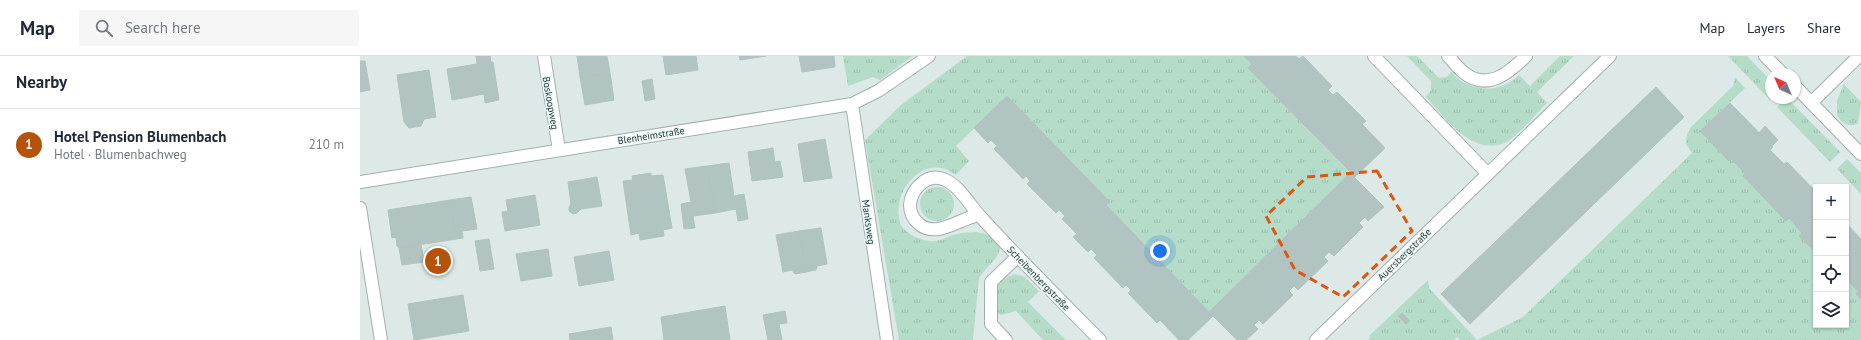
<!DOCTYPE html>
<html lang="en">
<head>
<meta charset="utf-8">
<style>
	:root { --surface:#fff; --page:#f6f6f7; --text:#1f2937; --muted:#747a83; --line:#e0e1e3; --accent:#b45309 }
	body { margin:0; font-family:"PT Sans",sans-serif; background:var(--page); color:var(--text) }
	.controls { position:absolute; right:12px; bottom:12px; display:grid; overflow:hidden; border-radius:0px; box-shadow:0 1px 3px #0004 }
	.controls button { width:36px; height:36px; display:grid; place-items:center; padding:0; border:0; border-bottom:1px solid var(--line); background:var(--surface); color:var(--text); font:20px sans-serif }
	.compass { position:absolute; left:1405px; top:12px; width:36px; height:36px; border-radius:50%; background:var(--surface); box-shadow:0 1px 3px #0004; rotate:316deg }
	.you { position:absolute; left:800px; top:195px; width:14px; height:14px; margin:-10px; border:3px solid #fff; border-radius:50%; background:#1a73e8; box-shadow:0 0 0 6px #1a73e833 }
	.badge { display:grid; place-items:center; width:26px; height:26px; border-radius:50%; background:var(--accent); color:#fff; font-size:13px; font-weight:700 }
	.pin { position:absolute; translate:-50% -50%; border:2px solid #fff; box-shadow:0 1px 4px #0006 }
	.list { margin:0; padding:0; list-style:none }
	h2 { display:flex; justify-content:space-between; align-items:center; height:52px; margin:0; padding:0 16px; font-size:17px }
	h2 small { font-size:13px; font-weight:400; color:var(--muted) }
	.list li { display:grid; grid-template-columns:26px 1fr auto; gap:12px; align-items:center; box-sizing:border-box; height:72px; padding:0 16px; border-top:1px solid var(--line) }
	.list b { display:block; font-size:15px; white-space:nowrap }
	.list p { margin:0; font-size:13px; white-space:nowrap; color:var(--muted) }
	.list em { font-size:13px; font-style:normal; color:var(--muted) }
	.icon { flex:none; width:22px; height:22px; fill:none; stroke:currentColor; stroke-width:2; stroke-linecap:round; stroke-linejoin:round }
	.map { position:relative; flex:none; width:1501px; height:284px; overflow:hidden }
	header { display:flex; align-items:center; gap:24px; box-sizing:border-box; height:56px; padding:0 20px; background:var(--surface); border-bottom:1px solid var(--line) }
	header strong { font-size:19px }
	nav { display:flex; gap:22px; margin-inline-start:auto; font-size:14px }
	.search { width:280px; height:36px; background:var(--page); display:flex; align-items:center; gap:10px; box-sizing:border-box; padding:0 14px; border-radius:0px; color:var(--muted); font-size:15px }
	main { display:flex }
	aside { flex:1; background:var(--surface) }
	.map>svg:first-child { display:block }
</style>
</head>
<body>
<header>
<strong>Map</strong>
<div class="search"><svg class="icon" aria-label="search" viewBox="0 0 24 24"><circle cx="10" cy="10" r="6"/><path d="M15 15l6 6"/></svg>Search here</div>
<nav><a>Map</a><a>Layers</a><a>Share</a></nav>
</header>
<main>
<aside>
<h2>Nearby<small></small></h2>
<ul class="list">
<li><span class="badge">1</span><div><b>Hotel Pension Blumenbach</b><p>Hotel · Blumenbachweg</p></div><em>210 m</em></li>
</ul>
</aside>
<div class="map">
<svg width="1501" height="284" viewBox="0 0 1501 284">
	<defs>
		<pattern id="grass-tufts" width="24" height="20" patternUnits="userSpaceOnUse"><rect width="24" height="20" fill="#b5dbc9"/><path d="M3 7l-1-3M5 7V3M7 7l1-3M15 17l-1-3M17 17v-4M19 17l1-3" fill="none" stroke="#9bbdad"/></pattern>
	</defs>
	<rect width="100%" height="100%" fill="#dde9e7"/>
	<path fill="url(#grass-tufts)" d="M 483,0 L 553,0 L 520,24 L 513,21 L 488,30 Z
		M 607,0 L 884,0 L 892,8 L 888,12 L 990,117 L 849,256 L 746,149 L 749,146 L 647,41 L 596,90 L 609,105 L 596,119 C 568,96 534,130 539,161 C 540,165 540,169 543,172 C 549,179 560,184 570,185 C 578,186 585,182 593,179 C 606,175 627,174 637,185 C 640,188 641,191 639,196 C 634,207 625,212 619,222 L 613,284 L 539,284 L 505,84 L 541,49 Z
		M 1047,0 L 1057,0 L 1079,22 L 1086,21 L 1093,15 C 1095,21 1098,23 1103,26 C 1123,37 1143,34 1159,19 L 1170,30 L 1200,0 L 1214,0 L 1177,36 L 1187,47 C 1177,57 1156,82 1144,87 C 1111,100 1085,61 1066,41 L 1071,34 L 1071,25 Z
		M 1368,0 L 1387,0 L 1411,25 L 1411,42 L 1413,42 L 1410,44 Z
		M 1375,21 L 1385,32 L 1340,75 L 1369,105 L 1371,103 L 1385,117 L 1383,120 L 1426,165 L 1429,162 L 1442,177 L 1439,180 L 1456,197 L 1456,269 L 1486,269 L 1486,223 L 1498,235 L 1496,238 L 1501,243 L 1501,284 L 1100,284 L 1097,281 L 1094,284 L 1009,284 L 1010,279 L 1068,224 L 1069,232 L 1117,284 L 1163,261 L 1332,97 L 1326,88 L 1327,78 L 1331,71 L 1373,30 Z
		M 1484,28 L 1501,46 L 1498,68 C 1488,71 1482,68 1477,59 L 1477,45 Z
		M 1427,42 L 1480,96 L 1470,106 L 1417,51 Z
		M 1487,103 L 1501,117 L 1501,138 L 1477,113 Z
		M560 148a17 17 0 1 1 34 0a17 17 0 1 1-34 0Z
		M 655,218 L 665,221 L 679,235 L 668,246 L 706,284 L 683,284 L 656,255 L 641,259 L 636,256 L 635,232 L 643,223 Z"/>
	<path fill="#b2c4c1" stroke="#afc3c0" d="M 116,0 L 130,0 L 131,6 L 133,6 L 139,44 L 125,47 L 124,38 L 92,44 L 87,13 L 117,8 Z
		M 217,0 L 247,0 L 250,17 L 220,21 Z
		M 303,0 L 336,0 L 338,14 L 306,19 Z
		M 379,0 L 406,0 L 380,4 Z
		M 439,0 L 474,0 L 475,11 L 442,16 Z
		M 884,0 L 936,0 L 939,3 L 943,0 L 972,30 L 968,34 L 973,39 L 977,36 L 1006,65 L 1002,68 L 1025,92 L 995,121 L 888,12 L 892,8 Z
		M 0,5 L 5,5 L 10,34 L 0,36 Z
		M 69,14 L 76,61 L 64,63 L 61,70 L 49,72 L 44,66 L 37,19 Z
		M 250,17 L 254,44 L 225,49 L 220,21 Z
		M 292,23 L 295,43 L 285,45 L 282,25 Z
		M 1296,31 L 1324,61 L 1110,268 L 1081,238 Z
		M 647,40 L 750,146 L 746,149 L 853,260 L 828,284 L 819,284 L 800,264 L 797,267 L 768,237 L 771,234 L 766,229 L 763,232 L 734,202 L 737,199 L 731,193 L 728,196 L 713,181 L 717,178 L 702,163 L 705,160 L 699,154 L 696,157 L 667,128 L 670,125 L 666,120 L 663,123 L 634,93 L 637,90 L 631,84 L 628,87 L 614,72 Z
		M 1370,47 L 1413,91 L 1410,94 L 1424,108 L 1427,106 L 1456,136 L 1456,197 L 1439,180 L 1442,177 L 1429,162 L 1426,165 L 1383,120 L 1385,117 L 1371,103 L 1369,105 L 1340,75 Z
		M 1405,70 L 1418,84 L 1412,90 L 1399,77 Z
		M 465,83 L 472,122 L 444,126 L 438,88 Z
		M 413,92 L 415,106 L 420,105 L 423,121 L 392,125 L 388,96 Z
		M 369,107 L 374,140 L 384,138 L 388,163 L 378,165 L 376,153 L 355,157 L 347,110 Z
		M 347,110 L 355,157 L 333,160 L 335,172 L 324,173 L 321,148 L 331,146 L 325,113 Z
		M 291,117 L 291,120 L 303,119 L 312,172 L 303,174 L 304,180 L 280,184 L 279,177 L 271,179 L 263,125 L 273,124 L 272,120 Z
		M 990,117 L 1024,151 L 1008,165 L 1005,161 L 999,167 L 1003,171 L 974,200 L 969,196 L 964,201 L 968,205 L 938,234 L 934,230 L 929,235 L 933,239 L 903,268 L 899,264 L 894,269 L 898,273 L 886,284 L 877,284 L 849,256 Z
		M 237,121 L 242,150 L 221,153 L 217,157 L 213,158 L 209,155 L 209,151 L 211,148 L 208,126 Z
		M 175,139 L 180,169 L 145,175 L 142,156 L 148,155 L 146,144 Z
		M 111,141 L 117,173 L 95,176 L 90,144 Z
		M 90,144 L 95,176 L 102,175 L 103,182 L 39,192 L 37,190 L 36,181 L 32,182 L 28,154 Z
		M 1486,167 L 1501,183 L 1501,243 L 1496,238 L 1498,235 L 1486,223 Z
		M 461,172 L 467,208 L 457,210 L 456,214 L 446,216 L 439,175 Z
		M 439,175 L 446,216 L 435,218 L 432,214 L 423,216 L 416,179 Z
		M 129,183 L 134,213 L 120,215 L 115,185 Z
		M 61,188 L 64,206 L 42,209 L 39,192 Z
		M 188,193 L 192,220 L 161,225 L 156,198 Z
		M 249,195 L 254,224 L 219,230 L 214,201 Z
		M 103,239 L 109,275 L 54,284 L 48,248 Z
		M 365,250 L 370,284 L 304,284 L 301,261 Z
		M 425,255 L 427,267 L 419,268 L 422,284 L 408,284 L 403,259 Z
		M 1042,257 L 1050,265 L 1046,268 L 1038,260 Z
		M 251,271 L 253,284 L 210,284 L 209,278 Z"/>
	<g fill="none" stroke-linecap="round" stroke-linejoin="round">
		<g stroke="#a0b0af" stroke-width="14">
			<path id="lane" d="M 1088,0 C 1093,5 1098,12 1103,16 C 1127,36 1149,17 1166,0
				M 619,159 C 600,162 577,183 559,168 C 553,163 550,157 550,149 C 551,134 566,117 583,123 C 598,128 609,148 619,159 C 658,202 699,243 740,284
				M 646,284 L 631,268 L 631,226 L 658,200"/>
		</g>
		<g stroke="#a0b0af" stroke-width="14">
			<path id="street" d="M 184,0 L 199,94
				M 1014,0 L 1128,118
				M 1405,0 L 1423,18
				M 1435,30 L 1501,98
				M 1451,47 L 1499,0
				M 492,48 L 527,284
				M 0,126 L 492,48 L 518,35 L 569,0
				M 0,152 L 21,284
				M 956,284 L 1250,0"/>
		</g>
		<use href="#lane" stroke="#fff" stroke-width="12"/>
		<use href="#street" stroke="#fff" stroke-width="12"/>
	</g>
	<path fill="none" stroke="#de570e" stroke-width="3" stroke-dasharray="8 5" stroke-linejoin="round" d="M 1017,115 L 1052,175 L 983,241 L 935,214 L 906,160 L 947,121 Z"/>
	<g text-anchor="middle" stroke-width="3" stroke-linejoin="round" paint-order="stroke">
		<g font-size="10" fill="#1f3838" stroke="#edf6f4">
			<text transform="translate(191 47) rotate(80)" y="4">Boskoopweg</text>
			<text transform="translate(291 79) rotate(-9)" y="4">Blenheimstraße</text>
			<text transform="translate(509 166) rotate(82)" y="4">Manksweg</text>
			<text transform="translate(1044 198) rotate(-44)" y="4">Auersbergstraße</text>
			<text transform="translate(679 222) rotate(46)" y="4">Scheibenbergstraße</text>
		</g>
	</g>
</svg>
<div class="controls">
<button>+</button>
<button>−</button>
<button><svg class="icon" aria-label="locate" viewBox="0 0 24 24"><circle cx="12" cy="12" r="6"/><path d="M12 2v4M12 18v4M2 12h4M18 12h4"/></svg></button>
<button><svg class="icon" aria-label="layers" viewBox="0 0 24 24"><path d="M12 4l9 5-9 5-9-5zM3 14l9 5 9-5"/></svg></button>
</div>
<svg class="compass" viewBox="-18 -18 36 36"><path d="M0-13l5 13h-10z" fill="#e53935"/><path d="M0 13l5-13h-10z" fill="#747a83"/></svg>
<div class="you"></div>
<div class="pin badge" style="left:78px;top:205px">1</div>
</div>
</main>
</body>
</html>
